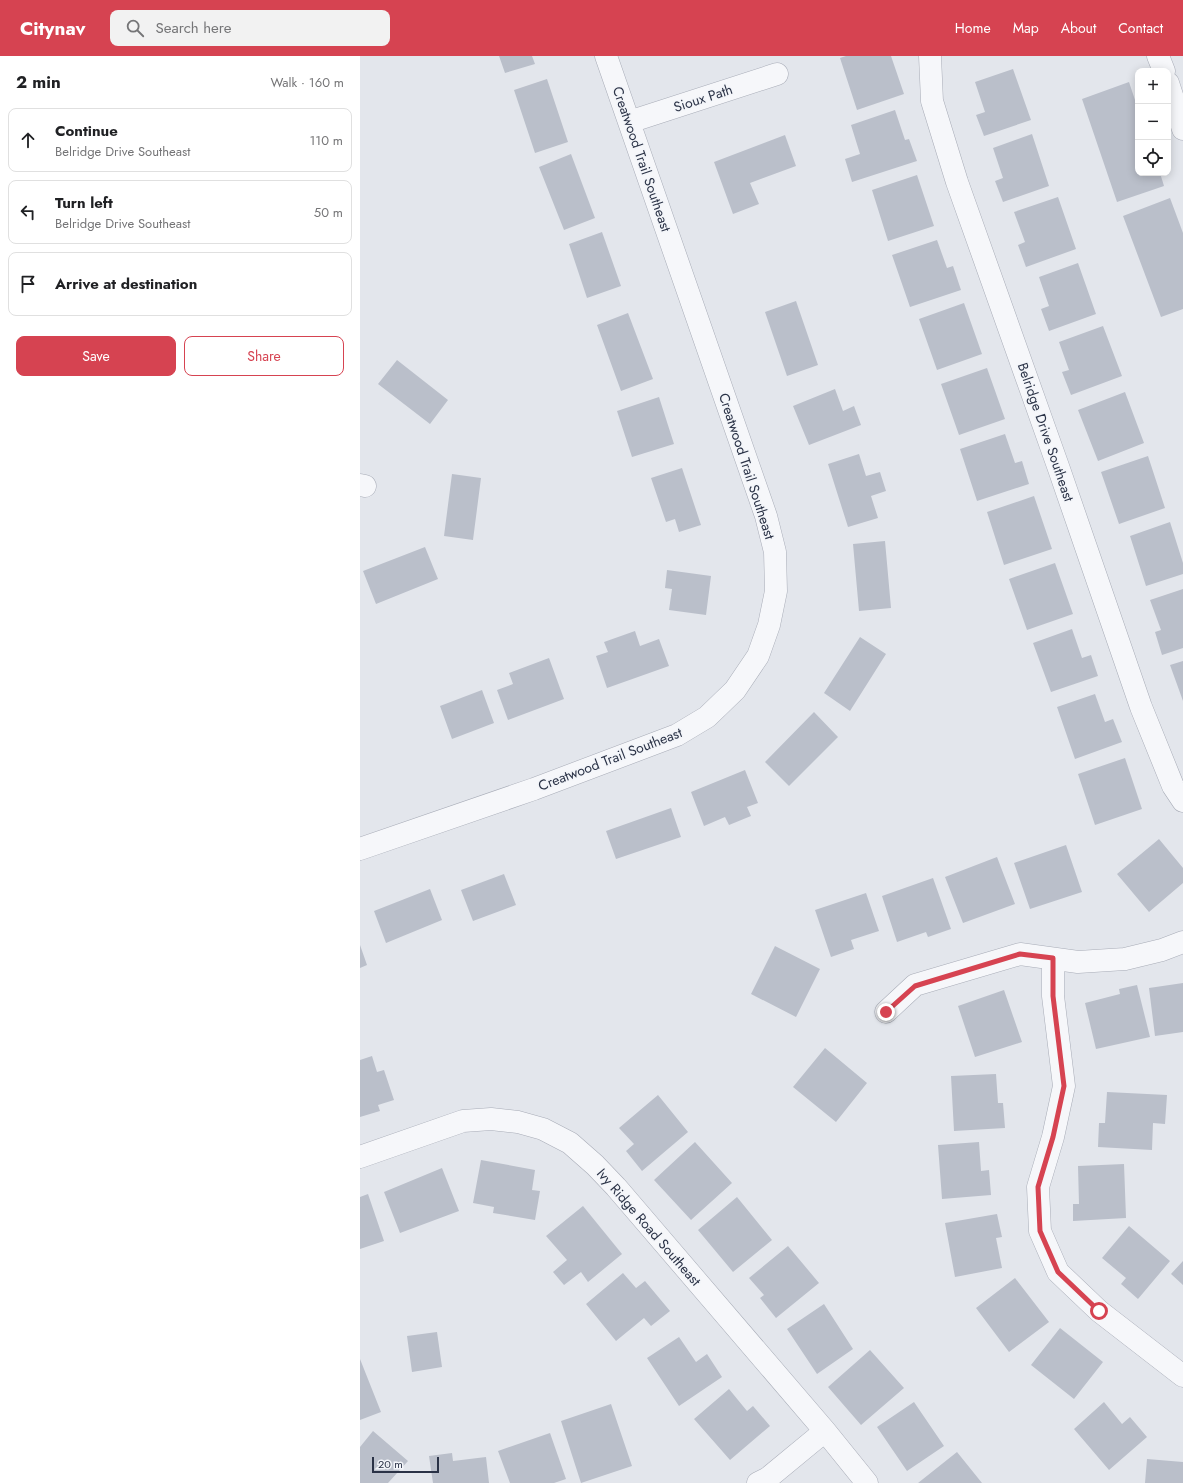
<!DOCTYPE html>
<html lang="en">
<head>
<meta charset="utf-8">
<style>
	:root { --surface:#fff; --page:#f2f2f2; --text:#202124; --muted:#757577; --line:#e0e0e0; --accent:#d64351 }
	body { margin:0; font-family:Jost,sans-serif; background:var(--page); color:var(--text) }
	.controls { position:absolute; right:12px; top:12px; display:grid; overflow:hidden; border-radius:8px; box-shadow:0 2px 10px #0003 }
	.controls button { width:36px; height:36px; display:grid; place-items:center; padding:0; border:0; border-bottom:1px solid var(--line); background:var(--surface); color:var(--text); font:20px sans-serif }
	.scale { position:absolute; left:12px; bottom:10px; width:67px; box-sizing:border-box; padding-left:4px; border:2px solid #2a3246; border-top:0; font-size:11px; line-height:14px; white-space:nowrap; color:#2a3246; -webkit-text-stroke:3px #f3f5f9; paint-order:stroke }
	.stop { position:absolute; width:12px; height:12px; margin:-9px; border:3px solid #d64351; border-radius:50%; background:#fff }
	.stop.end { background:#d64351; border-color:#fff; box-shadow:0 1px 4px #0008 }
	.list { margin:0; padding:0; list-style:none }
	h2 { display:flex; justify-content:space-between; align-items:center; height:52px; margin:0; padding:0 16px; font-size:17px }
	h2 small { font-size:13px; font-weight:400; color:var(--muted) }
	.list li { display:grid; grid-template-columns:26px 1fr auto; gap:12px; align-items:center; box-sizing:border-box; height:64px; margin:0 8px 8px; padding:0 8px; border:1px solid var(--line); border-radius:8px }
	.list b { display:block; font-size:15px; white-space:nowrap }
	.list p { margin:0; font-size:13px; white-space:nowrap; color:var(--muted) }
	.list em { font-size:13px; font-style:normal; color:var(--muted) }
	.actions { display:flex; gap:8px; padding:12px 16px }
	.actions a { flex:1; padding:9px 0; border:1px solid var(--accent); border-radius:8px; text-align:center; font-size:14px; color:var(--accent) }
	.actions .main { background:var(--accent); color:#fff }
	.icon { flex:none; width:22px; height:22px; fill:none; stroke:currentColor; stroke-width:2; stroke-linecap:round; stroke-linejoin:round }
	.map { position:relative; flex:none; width:823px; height:1427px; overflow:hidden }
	header { display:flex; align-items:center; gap:24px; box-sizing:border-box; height:56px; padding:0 20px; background:var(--accent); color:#fff }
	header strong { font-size:19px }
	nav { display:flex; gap:22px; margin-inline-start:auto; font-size:14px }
	.search { width:280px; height:36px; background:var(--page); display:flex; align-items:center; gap:10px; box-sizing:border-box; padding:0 14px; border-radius:8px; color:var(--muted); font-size:15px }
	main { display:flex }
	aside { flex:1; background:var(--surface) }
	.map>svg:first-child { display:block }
</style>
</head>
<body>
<header>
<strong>Citynav</strong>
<div class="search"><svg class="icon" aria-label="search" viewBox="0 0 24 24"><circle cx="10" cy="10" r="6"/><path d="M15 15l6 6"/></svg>Search here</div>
<nav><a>Home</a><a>Map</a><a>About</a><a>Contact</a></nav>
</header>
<main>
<aside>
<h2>2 min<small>Walk · 160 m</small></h2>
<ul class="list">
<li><svg class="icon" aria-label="ahead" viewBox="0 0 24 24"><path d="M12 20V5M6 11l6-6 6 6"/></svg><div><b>Continue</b><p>Belridge Drive Southeast</p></div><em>110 m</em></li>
<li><svg class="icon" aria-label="left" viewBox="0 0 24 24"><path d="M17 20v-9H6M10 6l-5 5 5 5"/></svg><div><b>Turn left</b><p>Belridge Drive Southeast</p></div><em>50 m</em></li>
<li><svg class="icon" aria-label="arrive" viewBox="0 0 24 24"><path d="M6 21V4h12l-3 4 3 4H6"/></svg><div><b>Arrive at destination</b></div></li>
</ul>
<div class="actions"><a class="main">Save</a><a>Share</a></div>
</aside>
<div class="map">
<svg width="823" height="1427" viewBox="0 0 823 1427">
	<rect width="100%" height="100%" fill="#e3e6ec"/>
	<path fill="#babfca" d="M 139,0 L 172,0 L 175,8 L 145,17 Z
		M 486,0 L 531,0 L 544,38 L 497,54 L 480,2 Z
		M 653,13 L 671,64 L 624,80 L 616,59 L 625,56 L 615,26 Z
		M 187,23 L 208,86 L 175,97 L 154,34 Z
		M 769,26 L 778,53 L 778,117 L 800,117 L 804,130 L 757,146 L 722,43 Z
		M 535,54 L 545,84 L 549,83 L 557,105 L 492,126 L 485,103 L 500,98 L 491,69 Z
		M 672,78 L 689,130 L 643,146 L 635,125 L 643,122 L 633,92 Z
		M 425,79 L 436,110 L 390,127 L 399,148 L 373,158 L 354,106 Z
		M 211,98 L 235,162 L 204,174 L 179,111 Z
		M 557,119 L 574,170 L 528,185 L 512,134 Z
		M 698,141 L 716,193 L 666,211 L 658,189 L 665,186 L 654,156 Z
		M 810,142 L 823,177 L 823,253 L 801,261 L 763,160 Z
		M 242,176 L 261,230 L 227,242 L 209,188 Z
		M 577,184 L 587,212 L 593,210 L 601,234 L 550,251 L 532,199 Z
		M 718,207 L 736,258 L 689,275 L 681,253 L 689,250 L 679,221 Z
		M 436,245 L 458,309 L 427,320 L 405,256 Z
		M 604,247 L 622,298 L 577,314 L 559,263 Z
		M 268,257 L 293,323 L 261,335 L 237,269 Z
		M 743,270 L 762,320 L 711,339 L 702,316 L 709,314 L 699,286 Z
		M 37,304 L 88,344 L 70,368 L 18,328 Z
		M 627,312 L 645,363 L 599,379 L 581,328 Z
		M 475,333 L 483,355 L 494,350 L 501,369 L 449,389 L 433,350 Z
		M 765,336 L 784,387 L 738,405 L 718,354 Z
		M 299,341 L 314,388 L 272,401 L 257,355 Z
		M 645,378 L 655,407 L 662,405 L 669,428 L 617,445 L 600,393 Z
		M 499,398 L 506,420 L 520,416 L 526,435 L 511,440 L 518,462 L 488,471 L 468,408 Z
		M 788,400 L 805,452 L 759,468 L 741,416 Z
		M 322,412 L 341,469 L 319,476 L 315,463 L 306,466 L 291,422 Z
		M 92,418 L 121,422 L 113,484 L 84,480 Z
		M 674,440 L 692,493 L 644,509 L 627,456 Z
		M 810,466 L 823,507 L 823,518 L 786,530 L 770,480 Z
		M 525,485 L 531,552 L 499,555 L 493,488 Z
		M 65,491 L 78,523 L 16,548 L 3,515 Z
		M 695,507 L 713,558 L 667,574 L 649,523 Z
		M 307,514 L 351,520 L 346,559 L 309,554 L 312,533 L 305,532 Z
		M 823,533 L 823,592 L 802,599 L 795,576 L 801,574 L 790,544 Z
		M 712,573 L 722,602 L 731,599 L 738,620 L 691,636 L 673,587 Z
		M 275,575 L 280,590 L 299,583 L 309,610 L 247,632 L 236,600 L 248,596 L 244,586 Z
		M 500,581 L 526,598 L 490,655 L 464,637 Z
		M 189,602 L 204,643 L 148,664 L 137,634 L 153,628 L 149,617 Z
		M 823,605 L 823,645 L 810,609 Z
		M 122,634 L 134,667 L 92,683 L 80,650 Z
		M 735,638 L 745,666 L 753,663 L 762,686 L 715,703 L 697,651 Z
		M 454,656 L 478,681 L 429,730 L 405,706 Z
		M 765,702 L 782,753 L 735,769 L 718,718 Z
		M 385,714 L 398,747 L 387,751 L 391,760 L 369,769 L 365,761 L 344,770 L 331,736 Z
		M 311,752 L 321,781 L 256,803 L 246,775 Z
		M 799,783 L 823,812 L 823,827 L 789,856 L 757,818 Z
		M 706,789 L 722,836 L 670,853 L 654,807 Z
		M 637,801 L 655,848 L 603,867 L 585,821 Z
		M 144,818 L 156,849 L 113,865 L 101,834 Z
		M 573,822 L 591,873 L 568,881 L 566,876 L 537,886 L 522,840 Z
		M 70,833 L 82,864 L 26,887 L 14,855 Z
		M 506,837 L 519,875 L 491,884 L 494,893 L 471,901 L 455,854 Z
		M 0,889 L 7,909 L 0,912 Z
		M 415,890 L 460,913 L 436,961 L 391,938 Z
		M 823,927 L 823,976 L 795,980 L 789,932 Z
		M 777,929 L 790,981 L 736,993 L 725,947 L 760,938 L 759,933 Z
		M 644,934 L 662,986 L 615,1001 L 598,950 Z
		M 465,992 L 507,1027 L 476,1066 L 433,1031 Z
		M 12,1000 L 17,1016 L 24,1014 L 34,1044 L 18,1049 L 20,1055 L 0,1061 L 0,1004 Z
		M 636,1018 L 638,1047 L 643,1047 L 645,1072 L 594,1075 L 591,1020 Z
		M 747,1036 L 807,1039 L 805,1068 L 793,1067 L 792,1094 L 738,1091 L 739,1067 L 745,1067 Z
		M 298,1039 L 328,1076 L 282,1115 L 266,1095 L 274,1088 L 259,1072 Z
		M 335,1086 L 372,1127 L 331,1164 L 294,1124 Z
		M 619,1086 L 621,1115 L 629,1114 L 631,1139 L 582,1143 L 578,1089 Z
		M 121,1104 L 175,1114 L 172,1134 L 180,1135 L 175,1164 L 133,1157 L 134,1151 L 113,1147 Z
		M 764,1108 L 766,1162 L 713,1165 L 713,1148 L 719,1148 L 718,1110 Z
		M 82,1112 L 99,1155 L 40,1177 L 24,1136 Z
		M 8,1138 L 24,1185 L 0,1193 L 0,1141 Z
		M 377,1141 L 412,1184 L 373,1216 L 338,1174 Z
		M 223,1150 L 262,1198 L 228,1226 L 221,1216 L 204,1229 L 193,1216 L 207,1204 L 186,1180 Z
		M 637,1158 L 642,1181 L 636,1182 L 642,1212 L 595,1221 L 585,1167 Z
		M 769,1170 L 810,1205 L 778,1243 L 761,1228 L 766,1222 L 742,1202 Z
		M 428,1190 L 459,1227 L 416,1262 L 400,1242 L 404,1239 L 389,1222 Z
		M 823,1205 L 823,1229 L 811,1218 Z
		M 263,1217 L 276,1232 L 285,1225 L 310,1255 L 291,1270 L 284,1262 L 256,1285 L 226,1248 Z
		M 655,1222 L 689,1266 L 649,1296 L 616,1252 Z
		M 464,1248 L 493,1293 L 457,1318 L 427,1273 Z
		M 700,1272 L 743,1306 L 714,1343 L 671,1309 Z
		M 77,1276 L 82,1311 L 52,1316 L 47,1280 Z
		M 319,1281 L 336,1306 L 347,1298 L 362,1321 L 319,1350 L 287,1302 Z
		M 510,1294 L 544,1332 L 501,1369 L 468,1331 Z
		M 0,1303 L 21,1356 L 0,1364 Z
		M 369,1333 L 387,1355 L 393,1350 L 410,1370 L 370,1404 L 334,1363 Z
		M 554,1346 L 584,1390 L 547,1415 L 517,1371 Z
		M 744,1346 L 762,1368 L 770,1361 L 787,1381 L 749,1414 L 714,1373 Z
		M 251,1348 L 272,1410 L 221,1427 L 201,1365 Z
		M 13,1375 L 48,1405 L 28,1427 L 0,1427 L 0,1391 Z
		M 190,1377 L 206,1423 L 194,1427 L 150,1427 L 138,1395 Z
		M 597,1396 L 622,1427 L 558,1427 Z
		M 92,1397 L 93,1405 L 126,1401 L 129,1427 L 73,1427 L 69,1400 Z
		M 787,1403 L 823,1406 L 823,1427 L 785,1427 Z"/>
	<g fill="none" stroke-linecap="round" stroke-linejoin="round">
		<g stroke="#a8acb7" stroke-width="23">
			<path id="minor" d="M 570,0 L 572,45 L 597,126 L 699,413 L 781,651 L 813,730 L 823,745
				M 798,0 L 804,15
				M 808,27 L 823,73
				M 269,66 L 417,18
				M 0,429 L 5,430
				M 0,793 L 174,733 L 317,679 L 347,661 L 375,634 L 398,600 L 409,569 L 416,535 L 415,496 L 406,460 L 246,0
				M 693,903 L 693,940 L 704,1030 L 693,1081 L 678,1131 L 680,1175 L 698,1216 L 739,1255 L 823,1320
				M 526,956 L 555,929 L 660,898 L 718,906 L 765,903 L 802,894 L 823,886
				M 0,1101 L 103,1065 L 131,1063 L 158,1066 L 183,1073 L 210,1087 L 235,1109 L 256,1131 L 465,1375 L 507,1427
				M 398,1427 L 408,1422 L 465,1375"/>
		</g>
		<use href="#minor" stroke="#f6f7fa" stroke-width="22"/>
	</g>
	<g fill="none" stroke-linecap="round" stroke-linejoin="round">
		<path stroke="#d64351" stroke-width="5" d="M 526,956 L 555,930 L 660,898 L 693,902 L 693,940 L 704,1030 L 693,1081 L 678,1131 L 680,1175 L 698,1216 L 739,1255"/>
	</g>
	<g text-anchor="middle" stroke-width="3" stroke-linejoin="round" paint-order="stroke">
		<g font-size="14" fill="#2a3246" stroke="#f3f5f9">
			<text transform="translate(343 42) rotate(-18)" y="5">Sioux Path</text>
			<text transform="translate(282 103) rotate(71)" y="5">Creatwood Trail Southeast</text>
			<text transform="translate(686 376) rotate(71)" y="5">Belridge Drive Southeast</text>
			<text transform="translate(387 410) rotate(72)" y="5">Creatwood Trail Southeast</text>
			<text transform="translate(250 703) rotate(-21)" y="5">Creatwood Trail Southeast</text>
			<text transform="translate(289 1171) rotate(49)" y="5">Ivy Ridge Road Southeast</text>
		</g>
	</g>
</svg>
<div class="controls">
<button>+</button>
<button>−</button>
<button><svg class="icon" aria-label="locate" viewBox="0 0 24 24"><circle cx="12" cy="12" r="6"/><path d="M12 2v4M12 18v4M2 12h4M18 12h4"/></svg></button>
</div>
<div class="scale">20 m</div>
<div class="stop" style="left:739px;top:1255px"></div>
<div class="stop end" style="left:526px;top:956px"></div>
</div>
</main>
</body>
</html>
